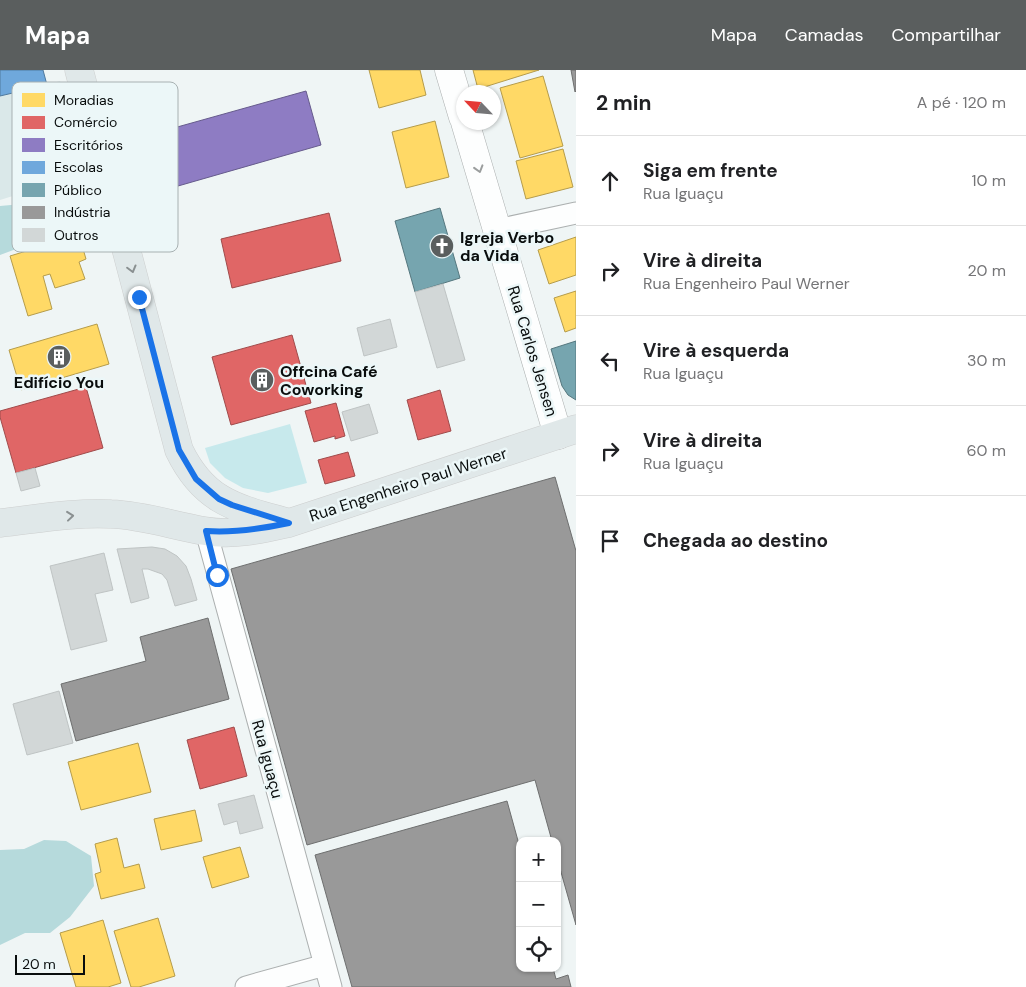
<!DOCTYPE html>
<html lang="pt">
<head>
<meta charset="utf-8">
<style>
	:root { --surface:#fff; --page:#f2f2f2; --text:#202124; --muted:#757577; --line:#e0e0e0; --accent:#5a5e5e }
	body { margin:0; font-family:"DM Sans",sans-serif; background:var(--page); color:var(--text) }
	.controls { position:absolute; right:15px; bottom:15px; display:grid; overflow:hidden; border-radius:10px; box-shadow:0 1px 4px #0004 }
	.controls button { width:45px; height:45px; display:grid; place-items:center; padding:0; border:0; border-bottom:1px solid var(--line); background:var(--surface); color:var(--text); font:25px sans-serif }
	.compass { position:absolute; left:456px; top:15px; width:45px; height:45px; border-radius:50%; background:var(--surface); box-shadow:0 1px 4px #0004; rotate:296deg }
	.scale { position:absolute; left:15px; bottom:12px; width:70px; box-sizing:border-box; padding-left:5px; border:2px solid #090d0d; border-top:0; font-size:14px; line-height:18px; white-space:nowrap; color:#090d0d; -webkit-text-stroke:4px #ecf7f8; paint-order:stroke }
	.stop { position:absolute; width:15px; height:15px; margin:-11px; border:4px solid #1a73e8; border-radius:50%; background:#fff }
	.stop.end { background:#1a73e8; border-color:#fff; box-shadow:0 1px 5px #0008 }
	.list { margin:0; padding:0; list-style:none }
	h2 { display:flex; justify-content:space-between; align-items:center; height:65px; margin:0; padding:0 20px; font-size:21px }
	h2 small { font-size:16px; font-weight:400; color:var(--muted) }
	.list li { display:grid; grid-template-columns:32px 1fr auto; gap:15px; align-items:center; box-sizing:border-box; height:90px; padding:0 20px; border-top:1px solid var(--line) }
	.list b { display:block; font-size:19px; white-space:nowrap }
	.list p { margin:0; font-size:16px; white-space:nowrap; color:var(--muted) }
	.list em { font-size:16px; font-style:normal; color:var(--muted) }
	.icon { flex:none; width:28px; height:28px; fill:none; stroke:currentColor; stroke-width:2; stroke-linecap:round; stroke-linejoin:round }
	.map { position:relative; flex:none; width:576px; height:917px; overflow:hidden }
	header { display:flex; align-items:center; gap:30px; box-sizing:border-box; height:70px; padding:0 25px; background:var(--accent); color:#fff }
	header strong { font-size:24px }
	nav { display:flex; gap:28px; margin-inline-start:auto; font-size:18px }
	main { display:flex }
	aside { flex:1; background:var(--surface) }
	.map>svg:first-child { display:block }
</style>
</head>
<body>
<header>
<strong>Mapa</strong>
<nav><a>Mapa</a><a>Camadas</a><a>Compartilhar</a></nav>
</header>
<main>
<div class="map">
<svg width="576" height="917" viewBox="0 0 576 917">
	<rect width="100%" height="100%" fill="#eff5f5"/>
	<path fill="#dae8e9" d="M 0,0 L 43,0 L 47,15 L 60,11 L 84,104 L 0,130 Z"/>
	<path fill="#c7e9ec" d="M 290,354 L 307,413 L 268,423 L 243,418 L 225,408 L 210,393 L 205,378 Z"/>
	<path fill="#b6dadc" d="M 72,122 L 91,151 L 0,185 L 0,136 L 22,134 Z
		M 44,770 L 66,771 L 91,786 L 94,816 L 70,847 L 50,863 L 25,863 L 0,875 L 0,780 L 24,779 Z"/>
	<path fill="#ffd966" stroke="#b59c4b" d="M 369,0 L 420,0 L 426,25 L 379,38 Z
		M 473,0 L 539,0 L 478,19 Z
		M 543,6 L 563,76 L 520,88 L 500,18 Z
		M 435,51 L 449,107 L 406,118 L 392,62 Z
		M 563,79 L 573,117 L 526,129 L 516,91 Z
		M 79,165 L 86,189 L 79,192 L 85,209 L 55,218 L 50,204 L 43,206 L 52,239 L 28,246 L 10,186 Z
		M 576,167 L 576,205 L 549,214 L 538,180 Z
		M 576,221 L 576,258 L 565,262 L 554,228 Z
		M 97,254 L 109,294 L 21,320 L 9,280 Z
		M 138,673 L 151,722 L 81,740 L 68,692 Z
		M 195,740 L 202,771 L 161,780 L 154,749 Z
		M 117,768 L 124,798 L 139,794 L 145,818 L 101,829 L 95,804 L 101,802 L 95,774 Z
		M 240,777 L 249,807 L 212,818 L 203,787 Z
		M 158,848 L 175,906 L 139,917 L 131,917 L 114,861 Z
		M 103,850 L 121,913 L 108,917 L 76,917 L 60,863 Z"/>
	<path fill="#e06666" stroke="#a04b4b" d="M 329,143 L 341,191 L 232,218 L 221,169 Z
		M 292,265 L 311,333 L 231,355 L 212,287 Z
		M 86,317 L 103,378 L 16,403 L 0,347 L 0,341 Z
		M 440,320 L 451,361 L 418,370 L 407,330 Z
		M 336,333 L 345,366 L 335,369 L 335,366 L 314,372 L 305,341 Z
		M 348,382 L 355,406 L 325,414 L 318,390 Z
		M 234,657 L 247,706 L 200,719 L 187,670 Z"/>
	<path fill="#8e7cc3" stroke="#665b8c" d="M 306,21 L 321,75 L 178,116 L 163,61 Z"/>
	<path fill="#6fa8dc" stroke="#507a9e" d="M 0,0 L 43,0 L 47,15 L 0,26 Z"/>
	<path fill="#76a5af" stroke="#55777e" d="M 440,138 L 460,208 L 415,222 L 395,151 Z
		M 576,271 L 576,330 L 568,325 L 562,316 L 551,279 Z"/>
	<path fill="#999" stroke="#6e6f6f" d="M 571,0 L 576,0 L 576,21 L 575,22 Z
		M 555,407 L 576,481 L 576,855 L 557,788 L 557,771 L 552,771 L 535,710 L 307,775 L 231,499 Z
		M 208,548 L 229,629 L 76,671 L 61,614 L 146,591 L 140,567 Z
		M 507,731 L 520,778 L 520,898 L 553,898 L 556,909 L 568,905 L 571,917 L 352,917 L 315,785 Z"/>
	<path fill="#d2d7d7" stroke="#bfc4c4" d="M 443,214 L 465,290 L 437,298 L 415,222 Z
		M 390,249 L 397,277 L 364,286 L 357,258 Z
		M 369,334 L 378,363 L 351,371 L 342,342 Z
		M 35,398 L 40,416 L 21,421 L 16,403 Z
		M 152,477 L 165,479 L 177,486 L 186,496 L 191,509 L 197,530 L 175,536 L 167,510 L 162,504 L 148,499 L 142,499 L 149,528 L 131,533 L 117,479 Z
		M 104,483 L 113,520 L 95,524 L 107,571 L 71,580 L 50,496 Z
		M 59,621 L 73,673 L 27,685 L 13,634 Z
		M 254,725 L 263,758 L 240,764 L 237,751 L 224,755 L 218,734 Z"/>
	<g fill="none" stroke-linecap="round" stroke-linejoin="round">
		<g stroke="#acb0b0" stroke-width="23">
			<path id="street" d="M 497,160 L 576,143
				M 206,461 L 331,917
				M 246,917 L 325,895"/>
		</g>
		<g stroke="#acb0b0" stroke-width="29">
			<path id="secondary" d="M 449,0 L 463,47
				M 465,52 L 558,365"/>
		</g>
		<g stroke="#cdcfcf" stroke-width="29">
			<path id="primary" d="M 79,0 L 179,380 C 204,432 236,438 286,452
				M 0,453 C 36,449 75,442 111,444 C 143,445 174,456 205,461 C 234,466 262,459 289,453 L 576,359"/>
		</g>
		<use href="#street" stroke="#fdfefe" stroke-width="21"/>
		<use href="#secondary" stroke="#fdfefe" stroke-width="28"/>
		<use href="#primary" stroke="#e0e8e9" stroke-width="28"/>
	</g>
	<defs><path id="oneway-chevron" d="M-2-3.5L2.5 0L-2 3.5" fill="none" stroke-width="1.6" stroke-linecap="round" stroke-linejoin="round" transform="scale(1.25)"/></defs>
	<use stroke="#9b9e9e" href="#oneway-chevron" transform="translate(479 99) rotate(73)"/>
	<g stroke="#8a9091">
		<use href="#oneway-chevron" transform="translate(132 199) rotate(75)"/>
		<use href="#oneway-chevron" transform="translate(70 446) rotate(-6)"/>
	</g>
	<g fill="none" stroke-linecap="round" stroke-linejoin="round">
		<path stroke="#1a73e8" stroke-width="6" d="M 139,227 L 179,380 L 196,409 L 219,429 L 232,435 L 289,453 C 261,459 235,463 206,461 L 217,505"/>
	</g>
	<defs>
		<g id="church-disc" transform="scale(1.25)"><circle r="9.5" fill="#5a5e5e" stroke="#ecf7f8"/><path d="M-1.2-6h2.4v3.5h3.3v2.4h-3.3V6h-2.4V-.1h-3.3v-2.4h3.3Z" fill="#fff"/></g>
		<g id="building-disc" transform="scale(1.25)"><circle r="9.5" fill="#5a5e5e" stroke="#ecf7f8"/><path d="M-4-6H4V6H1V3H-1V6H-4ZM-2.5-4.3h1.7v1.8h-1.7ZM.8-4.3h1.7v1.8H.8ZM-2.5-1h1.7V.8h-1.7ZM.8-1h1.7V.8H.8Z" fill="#fff"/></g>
	</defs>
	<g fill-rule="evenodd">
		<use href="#church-disc" x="442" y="176"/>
		<use href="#building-disc" x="59" y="287"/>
		<use href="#building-disc" x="262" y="310"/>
	</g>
	<g text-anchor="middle" stroke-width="5" stroke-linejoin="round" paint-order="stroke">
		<g font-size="16" font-weight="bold" fill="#090d0d" stroke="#ecf7f8" text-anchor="start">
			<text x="460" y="173">Igreja Verbo<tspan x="460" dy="18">da Vida</tspan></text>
			<text x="280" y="307">Offcina Café<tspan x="280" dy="18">Coworking</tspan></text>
			<text x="59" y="318" text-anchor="middle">Edifício You</text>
		</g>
		<g font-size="16" fill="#090d0d" stroke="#ecf7f8">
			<text transform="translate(533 281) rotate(73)" y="6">Rua Carlos Jensen</text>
			<text transform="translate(408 414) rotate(-18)" y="6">Rua Engenheiro Paul Werner</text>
			<text transform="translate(268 689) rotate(75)" y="6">Rua Iguaçu</text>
		</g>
	</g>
	<rect x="12" y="12" width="166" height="170" rx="8" fill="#ecf7f8" stroke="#a8b1b2" stroke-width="1"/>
	<rect x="22" y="23" width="23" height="14" fill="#ffd966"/>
	<rect x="22" y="46" width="23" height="13" fill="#e06666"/>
	<rect x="22" y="68" width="23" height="14" fill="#8e7cc3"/>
	<rect x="22" y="91" width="23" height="13" fill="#6fa8dc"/>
	<rect x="22" y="113" width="23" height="14" fill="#76a5af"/>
	<rect x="22" y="136" width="23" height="13" fill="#999"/>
	<rect x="22" y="158" width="23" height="14" fill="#d2d7d7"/>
	<g font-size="14" fill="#090d0d">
		<text x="54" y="35">Moradias</text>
		<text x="54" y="57">Comércio</text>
		<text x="54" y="80">Escritórios</text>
		<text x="54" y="102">Escolas</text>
		<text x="54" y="125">Público</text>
		<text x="54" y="147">Indústria</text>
		<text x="54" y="170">Outros</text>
	</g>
</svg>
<div class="controls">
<button>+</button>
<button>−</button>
<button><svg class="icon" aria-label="locate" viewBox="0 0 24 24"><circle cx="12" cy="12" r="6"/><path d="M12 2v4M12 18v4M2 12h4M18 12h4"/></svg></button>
</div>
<svg class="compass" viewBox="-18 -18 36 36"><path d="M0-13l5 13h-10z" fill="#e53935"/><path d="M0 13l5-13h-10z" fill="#757577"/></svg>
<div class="scale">20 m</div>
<div class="stop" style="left:217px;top:505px"></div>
<div class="stop end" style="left:139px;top:227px"></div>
</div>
<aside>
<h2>2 min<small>A pé · 120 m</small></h2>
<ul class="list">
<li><svg class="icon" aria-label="ahead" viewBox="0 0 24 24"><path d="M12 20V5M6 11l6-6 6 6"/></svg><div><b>Siga em frente</b><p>Rua Iguaçu</p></div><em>10 m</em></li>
<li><svg class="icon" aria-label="right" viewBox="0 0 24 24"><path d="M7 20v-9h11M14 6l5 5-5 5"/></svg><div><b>Vire à direita</b><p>Rua Engenheiro Paul Werner</p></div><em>20 m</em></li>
<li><svg class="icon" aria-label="left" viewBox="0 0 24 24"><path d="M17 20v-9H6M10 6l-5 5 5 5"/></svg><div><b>Vire à esquerda</b><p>Rua Iguaçu</p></div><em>30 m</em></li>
<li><svg class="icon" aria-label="right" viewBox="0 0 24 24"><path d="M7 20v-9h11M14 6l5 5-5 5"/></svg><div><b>Vire à direita</b><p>Rua Iguaçu</p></div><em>60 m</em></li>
<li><svg class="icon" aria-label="arrive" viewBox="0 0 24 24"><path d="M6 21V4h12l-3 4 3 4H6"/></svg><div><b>Chegada ao destino</b></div></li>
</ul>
</aside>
</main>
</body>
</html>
